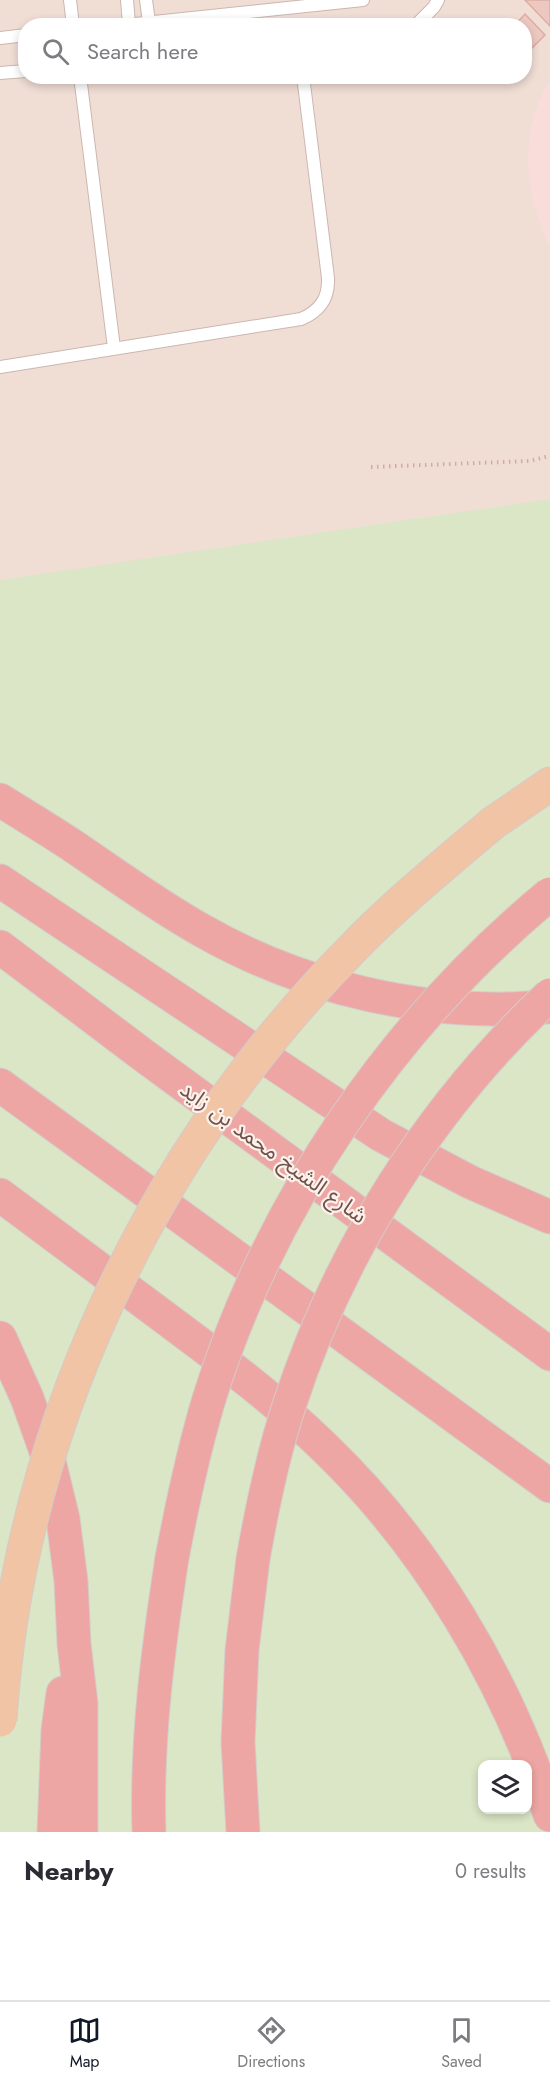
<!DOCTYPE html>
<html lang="en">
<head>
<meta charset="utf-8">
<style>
	:root { --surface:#fff; --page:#f7f7f7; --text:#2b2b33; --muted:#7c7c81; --line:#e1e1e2; --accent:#111827 }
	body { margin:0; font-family:Jost,"Noto Sans Arabic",sans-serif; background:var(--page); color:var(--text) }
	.controls { position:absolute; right:18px; bottom:18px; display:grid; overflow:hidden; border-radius:12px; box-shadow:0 3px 9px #0003 }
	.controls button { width:54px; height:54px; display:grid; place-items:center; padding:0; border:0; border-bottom:2px solid var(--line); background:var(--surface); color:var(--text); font:30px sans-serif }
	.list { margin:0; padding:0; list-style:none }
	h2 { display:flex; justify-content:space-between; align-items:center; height:78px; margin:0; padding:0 24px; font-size:26px }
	h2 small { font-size:20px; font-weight:400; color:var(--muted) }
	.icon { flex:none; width:33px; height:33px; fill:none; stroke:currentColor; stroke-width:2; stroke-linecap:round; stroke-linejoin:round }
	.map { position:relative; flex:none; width:550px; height:1832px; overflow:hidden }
	.search { position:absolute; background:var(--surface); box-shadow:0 3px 9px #0003; left:18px; right:18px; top:18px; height:66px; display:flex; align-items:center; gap:15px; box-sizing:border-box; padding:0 21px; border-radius:24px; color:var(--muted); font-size:22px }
	.sheet { height:168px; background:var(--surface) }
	nav { display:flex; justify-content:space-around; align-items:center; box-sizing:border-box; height:84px; border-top:2px solid var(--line); background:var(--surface); font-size:16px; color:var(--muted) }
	nav a { display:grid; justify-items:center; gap:3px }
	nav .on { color:var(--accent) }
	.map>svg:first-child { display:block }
</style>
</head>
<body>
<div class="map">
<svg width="550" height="1832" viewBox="0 0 550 1832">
	<rect width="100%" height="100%" fill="#faede6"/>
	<path fill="#f0ded5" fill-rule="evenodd" d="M 0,0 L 550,0 L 550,1422 L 0,1015 ZM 26,26 L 524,26 L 524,76 L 26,76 Z"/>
	<path fill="#f9ddda" d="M 550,80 L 550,250 L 535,208 L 529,181 L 528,154 L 531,127 L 539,101 Z"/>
	<path fill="#dae6c6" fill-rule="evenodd" d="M 550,499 L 550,1832 L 0,1832 L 0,580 ZM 482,1764 L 528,1764 L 528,1810 L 482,1810 Z"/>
	<path fill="#ecc8c0" stroke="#ddaca2" stroke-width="1.5" d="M 525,0 L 550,0 L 550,26 Z
		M 525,14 L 545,35 L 528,52 L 524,48 L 524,26 L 514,26 Z"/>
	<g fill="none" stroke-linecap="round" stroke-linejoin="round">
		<g stroke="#ccb6b0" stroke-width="14">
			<path id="lane" d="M 70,0 L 73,26
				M 127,0 L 129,24
				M 146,0 L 149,22
				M 116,26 L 363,0
				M 415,26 L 434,7 L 438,0
				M 0,38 L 26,35
				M 0,73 L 26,71
				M 80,76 L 114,348
				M 0,367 L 301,319 C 320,311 329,298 328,278 L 303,76"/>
		</g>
		<g stroke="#d4cbca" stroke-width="35">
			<path id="primary" d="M 493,823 L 550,784"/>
		</g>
		<g stroke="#d4cbca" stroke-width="35">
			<path id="highway" d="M 0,800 C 24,815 49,830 73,846 C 116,875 158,906 203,931 C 289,980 392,1008 491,1009 C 510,1010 530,1007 550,1007
				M 0,881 L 381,1135 L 470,1182 L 550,1217
				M 0,947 L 143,1055 L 550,1354
				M 0,1085 L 550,1486
				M 0,1195 C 55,1236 109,1276 164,1317 C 219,1358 275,1399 325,1448 C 427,1546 507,1680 550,1815
				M 0,1338 L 27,1398 L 48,1457 L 63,1519 L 71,1581 L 74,1644 L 81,1704 L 81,1832
				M 54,1832 L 58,1730 L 63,1693
				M 149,1832 C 146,1740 158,1649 172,1558
				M 243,1832 L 238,1742 L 242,1650 L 253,1559"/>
		</g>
		<path stroke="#d1aba4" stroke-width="4" stroke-dasharray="1.5 4.5" stroke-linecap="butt" d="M 371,467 L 529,461 L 550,456"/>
		<use href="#lane" stroke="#fff" stroke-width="12"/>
		<use href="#primary" stroke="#f1c4a5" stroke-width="33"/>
		<use href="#highway" stroke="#eda6a3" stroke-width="33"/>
		<g stroke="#d4cbca" stroke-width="35" stroke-linecap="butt">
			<path id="primary-bridge" d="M 0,1720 C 19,1430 151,1151 355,946 C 398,902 446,863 493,823"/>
		</g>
		<g stroke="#d4cbca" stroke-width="35" stroke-linecap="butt">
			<path id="highway-bridge" d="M 172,1558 C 182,1505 193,1452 209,1399 C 270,1203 392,1025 550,894
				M 253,1559 C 262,1508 272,1458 288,1409 C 338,1253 430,1107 550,995"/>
		</g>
		<use href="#primary-bridge" stroke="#f1c4a5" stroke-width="33"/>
		<use href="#highway-bridge" stroke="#eda6a3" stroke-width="33"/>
	</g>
	<g text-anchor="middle" stroke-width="4.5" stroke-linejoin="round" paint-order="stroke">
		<g font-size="22" fill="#70524d" stroke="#fdf2eb">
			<text transform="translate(274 1152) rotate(36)" y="8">شارع الشيخ محمد بن زايد</text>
		</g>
	</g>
</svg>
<div class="controls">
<button><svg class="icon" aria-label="layers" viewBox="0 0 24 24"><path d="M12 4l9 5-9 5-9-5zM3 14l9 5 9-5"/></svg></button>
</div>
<div class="search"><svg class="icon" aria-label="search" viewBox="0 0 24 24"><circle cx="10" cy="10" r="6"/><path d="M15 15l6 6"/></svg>Search here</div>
</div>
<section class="sheet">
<h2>Nearby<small>0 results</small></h2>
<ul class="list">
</ul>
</section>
<nav>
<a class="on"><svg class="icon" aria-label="map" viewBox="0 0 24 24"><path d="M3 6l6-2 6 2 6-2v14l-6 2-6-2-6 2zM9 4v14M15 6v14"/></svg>Map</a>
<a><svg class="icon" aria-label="directions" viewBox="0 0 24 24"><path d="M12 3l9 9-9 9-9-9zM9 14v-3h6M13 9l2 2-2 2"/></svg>Directions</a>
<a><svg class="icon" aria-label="saved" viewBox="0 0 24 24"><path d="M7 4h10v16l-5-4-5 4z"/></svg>Saved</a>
</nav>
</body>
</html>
